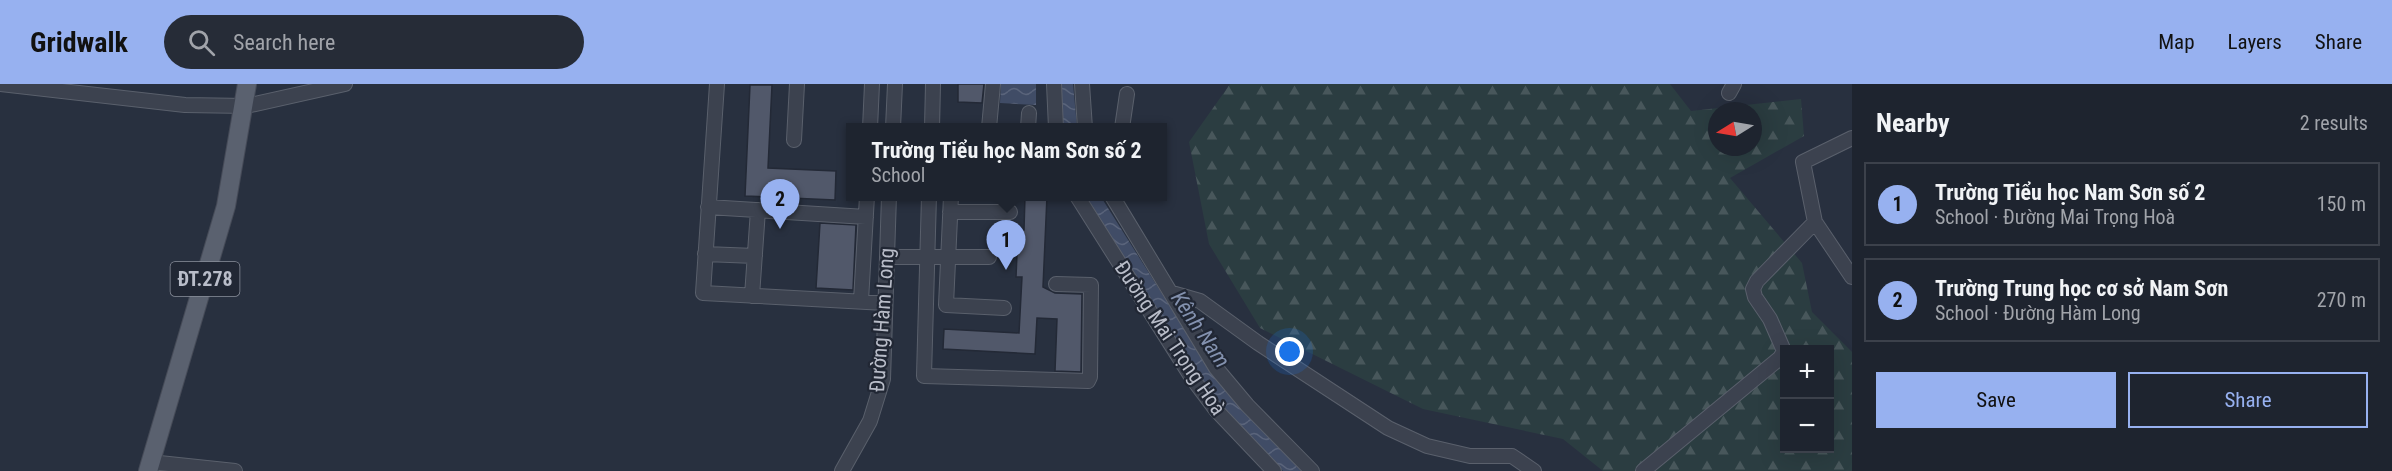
<!DOCTYPE html>
<html lang="en">
<head>
<meta charset="utf-8">
<style>
	:root { --surface:#1e242f; --page:#262c37; --text:#f1f3f6; --muted:#a1a4aa; --line:#3c414b; --accent:#97b1f0 }
	body { margin:0; font-family:"Roboto Condensed",sans-serif; background:var(--page); color:var(--text) }
	.controls { position:absolute; right:18px; bottom:18px; display:grid; overflow:hidden; border-radius:0px; box-shadow:0 6px 24px #0002 }
	.controls button { width:54px; height:54px; display:grid; place-items:center; padding:0; border:0; border-bottom:2px solid var(--line); background:var(--surface); color:var(--text); font:30px sans-serif }
	.compass { position:absolute; left:1708px; top:18px; width:54px; height:54px; border-radius:50%; background:var(--surface); box-shadow:0 6px 24px #0002; rotate:259deg }
	.you { position:absolute; left:1290px; top:268px; width:21px; height:21px; margin:-15px; border:4px solid #fff; border-radius:50%; background:#1a73e8; box-shadow:0 0 0 9px #1a73e833 }
	.badge { display:grid; place-items:center; width:39px; height:39px; border-radius:50%; background:var(--accent); color:#111; font-size:20px; font-weight:700 }
	.pin { position:absolute; translate:-50% -50px; filter:drop-shadow(0 2px 3px #0008) }
	.pin::after { content:''; position:absolute; top:32px; width:21px; height:18px; background:inherit; clip-path:polygon(0 0,100% 0,50% 100%) }
	.popup { position:absolute; left:846px; top:39px; width:321px; height:78px; box-sizing:border-box; display:grid; place-content:center; border-radius:0px; background:var(--surface); filter:drop-shadow(0 2px 4px #0005); font-size:20px; white-space:nowrap; color:var(--muted) }
	.popup b { font-size:22px; color:var(--text) }
	.popup::after { content:''; position:absolute; left:50%; top:100%; margin-left:-12px; border:12px solid transparent; border-top-color:var(--surface) }
	.list { margin:0; padding:0; list-style:none }
	h2 { display:flex; justify-content:space-between; align-items:center; height:78px; margin:0; padding:0 24px; font-size:26px }
	h2 small { font-size:20px; font-weight:400; color:var(--muted) }
	.list li { display:grid; grid-template-columns:39px 1fr auto; gap:18px; align-items:center; box-sizing:border-box; height:84px; margin:0 12px 12px; padding:0 12px; border:2px solid var(--line); border-radius:0px }
	.list b { display:block; font-size:22px; white-space:nowrap }
	.list p { margin:0; font-size:20px; white-space:nowrap; color:var(--muted) }
	.list em { font-size:20px; font-style:normal; color:var(--muted) }
	.actions { display:flex; gap:12px; padding:18px 24px }
	.actions a { flex:1; padding:14px 0; border:2px solid var(--accent); border-radius:0px; text-align:center; font-size:21px; color:var(--accent) }
	.actions .main { background:var(--accent); color:#111 }
	.icon { flex:none; width:33px; height:33px; fill:none; stroke:currentColor; stroke-width:2; stroke-linecap:round; stroke-linejoin:round }
	.map { position:relative; flex:none; width:1852px; height:387px; overflow:hidden }
	header { display:flex; align-items:center; gap:36px; box-sizing:border-box; height:84px; padding:0 30px; background:var(--accent); color:#111 }
	header strong { font-size:28px }
	nav { display:flex; gap:33px; margin-inline-start:auto; font-size:21px }
	.search { width:420px; height:54px; background:var(--page); display:flex; align-items:center; gap:15px; box-sizing:border-box; padding:0 21px; border-radius:33px; color:var(--muted); font-size:22px }
	main { display:flex }
	aside { flex:1; background:var(--surface) }
	.map>svg:first-child { display:block }
</style>
</head>
<body>
<header>
<strong>Gridwalk</strong>
<div class="search"><svg class="icon" aria-label="search" viewBox="0 0 24 24"><circle cx="10" cy="10" r="6"/><path d="M15 15l6 6"/></svg>Search here</div>
<nav><a>Map</a><a>Layers</a><a>Share</a></nav>
</header>
<main>
<div class="map">
<svg width="1852" height="387" viewBox="0 0 1852 387">
	<defs>
		<pattern id="forest-firs" width="22" height="20" patternUnits="userSpaceOnUse" patternTransform="scale(1.5)"><rect width="22" height="20" fill="#2b3d41"/><path d="M5 1l3.5 6h-7zM16 11l3.5 6h-7z" fill="#48575b"/></pattern>
		<pattern id="water-waves" width="16" height="10" patternUnits="userSpaceOnUse" patternTransform="scale(1.5)"><rect width="16" height="10" fill="#404c66"/><path d="M0 5q4-4 8 0t8 0" fill="none" stroke="#5a647b"/></pattern>
	</defs>
	<rect width="100%" height="100%" fill="#28303f"/>
	<path fill="url(#forest-firs)" fill-rule="evenodd" d="M 1230,0 L 1670,0 L 1691,27 L 1801,15 L 1804,52 L 1730,94 L 1802,179 L 1812,228 L 1852,268 L 1852,387 L 1603,387 L 1563,355 L 1423,325 L 1260,244 L 1209,160 L 1189,58 ZM 1717,27 L 1753,27 L 1753,63 L 1717,63 ZM 1784,266 L 1830,266 L 1830,364 L 1784,364 Z"/>
	<path fill="url(#water-waves)" d="M 1001,0 L 1036,0 L 1036,21 L 1000,19 Z
		M 1059,0 L 1073,0 L 1077,43 L 1062,43 Z
		M 1083,113 L 1101,113 L 1217,297 L 1301,387 L 1283,387 L 1208,307 Z"/>
	<path fill="#51586a" stroke="#232936" stroke-width="1.5" d="M 958,0 L 984,0 L 982,19 L 958,18 Z
		M 750,1 L 772,1 L 768,84 L 836,87 L 835,116 L 745,112 Z
		M 1025,112 L 1047,112 L 1043,203 L 1055,209 L 1082,210 L 1081,288 L 1055,287 L 1057,235 L 1037,234 L 1035,270 L 943,265 L 944,245 L 1019,249 L 1022,193 L 1016,193 L 1018,146 L 1024,146 Z
		M 820,139 L 856,141 L 853,206 L 816,204 Z"/>
	<g fill="none" stroke-linecap="round" stroke-linejoin="round">
		<g stroke="#5a606c" stroke-width="16">
			<path id="minor" d="M 0,0 L 185,21 L 246,22 L 345,0
				M 717,0 L 703,209 L 885,219
				M 1054,0 L 1056,44
				M 1082,0 L 1085,44
				M 1729,9 L 1734,0
				M 870,44 L 872,0
				M 893,44 L 895,0
				M 932,44 L 933,0
				M 989,44 L 993,0
				M 1028,44 L 1029,29
				M 1122,44 L 1127,10
				M 794,56 L 797,0
				M 929,112 L 924,292 L 1088,297 L 1090,293 L 1091,201 L 1056,200
				M 951,112 L 946,221 L 1004,224
				M 1077,112 L 1192,294 L 1216,326 L 1274,387
				M 1112,112 L 1216,284 L 1247,321 L 1312,387
				M 708,123 L 866,133
				M 950,128 L 1010,128
				M 705,170 L 755,172
				M 887,173 L 989,173
				M 1852,193 L 1815,138 L 1803,78 L 1852,54
				M 1172,209 L 1200,217 L 1258,259 L 1388,344 L 1427,362 L 1470,372 L 1512,372 L 1534,387
				M 752,212 L 758,126
				M 861,217 L 867,112
				M 150,378 L 235,387
				M 842,387 L 870,337 L 883,295 L 889,112
				M 1643,387 L 1780,274 L 1784,267 L 1770,235 L 1755,213 L 1753,205 L 1757,197 L 1815,138"/>
		</g>
		<g stroke="#464b58" stroke-width="20">
			<path id="major" d="M 148,387 L 226,122 L 247,0"/>
		</g>
		<use href="#minor" stroke="#3c424f" stroke-width="14"/>
		<use href="#major" stroke="#5a616f" stroke-width="18"/>
	</g>
	<g text-anchor="middle" stroke-width="4.5" stroke-linejoin="round" paint-order="stroke">
		<rect fill="#212734" stroke="#8b909c" stroke-width="1.5" x="170.5" y="178" width="69" height="34" rx="4.5"/>
		<g font-size="20" font-weight="bold" fill="#b9bdc9">
			<text x="205" y="202">ĐT.278</text>
		</g>
		<g font-size="21" fill="#b9bdc9" stroke="#212734">
			<text transform="translate(882 236) rotate(-86)" y="7">Đường Hàm Long</text>
			<text transform="translate(1170 254) rotate(56)" y="7">Đường Mai Trọng Hoà</text>
		</g>
		<g font-size="22" font-style="italic" fill="#8391ae" stroke="#212734">
			<text transform="translate(1201 245) rotate(56)" y="8">Kênh Nam</text>
		</g>
	</g>
</svg>
<div class="controls">
<button>+</button>
<button>−</button>
</div>
<svg class="compass" viewBox="-18 -18 36 36"><path d="M0-13l5 13h-10z" fill="#e53935"/><path d="M0 13l5-13h-10z" fill="#a1a4aa"/></svg>
<div class="you"></div>
<div class="pin badge" style="left:1006px;top:186px">1</div>
<div class="popup"><b>Trường Tiểu học Nam Sơn số 2</b>School</div>
<div class="pin badge" style="left:780px;top:145px">2</div>
</div>
<aside>
<h2>Nearby<small>2 results</small></h2>
<ul class="list">
<li><span class="badge">1</span><div><b>Trường Tiểu học Nam Sơn số 2</b><p>School · Đường Mai Trọng Hoà</p></div><em>150 m</em></li>
<li><span class="badge">2</span><div><b>Trường Trung học cơ sở Nam Sơn</b><p>School · Đường Hàm Long</p></div><em>270 m</em></li>
</ul>
<div class="actions"><a class="main">Save</a><a>Share</a></div>
</aside>
</main>
</body>
</html>
